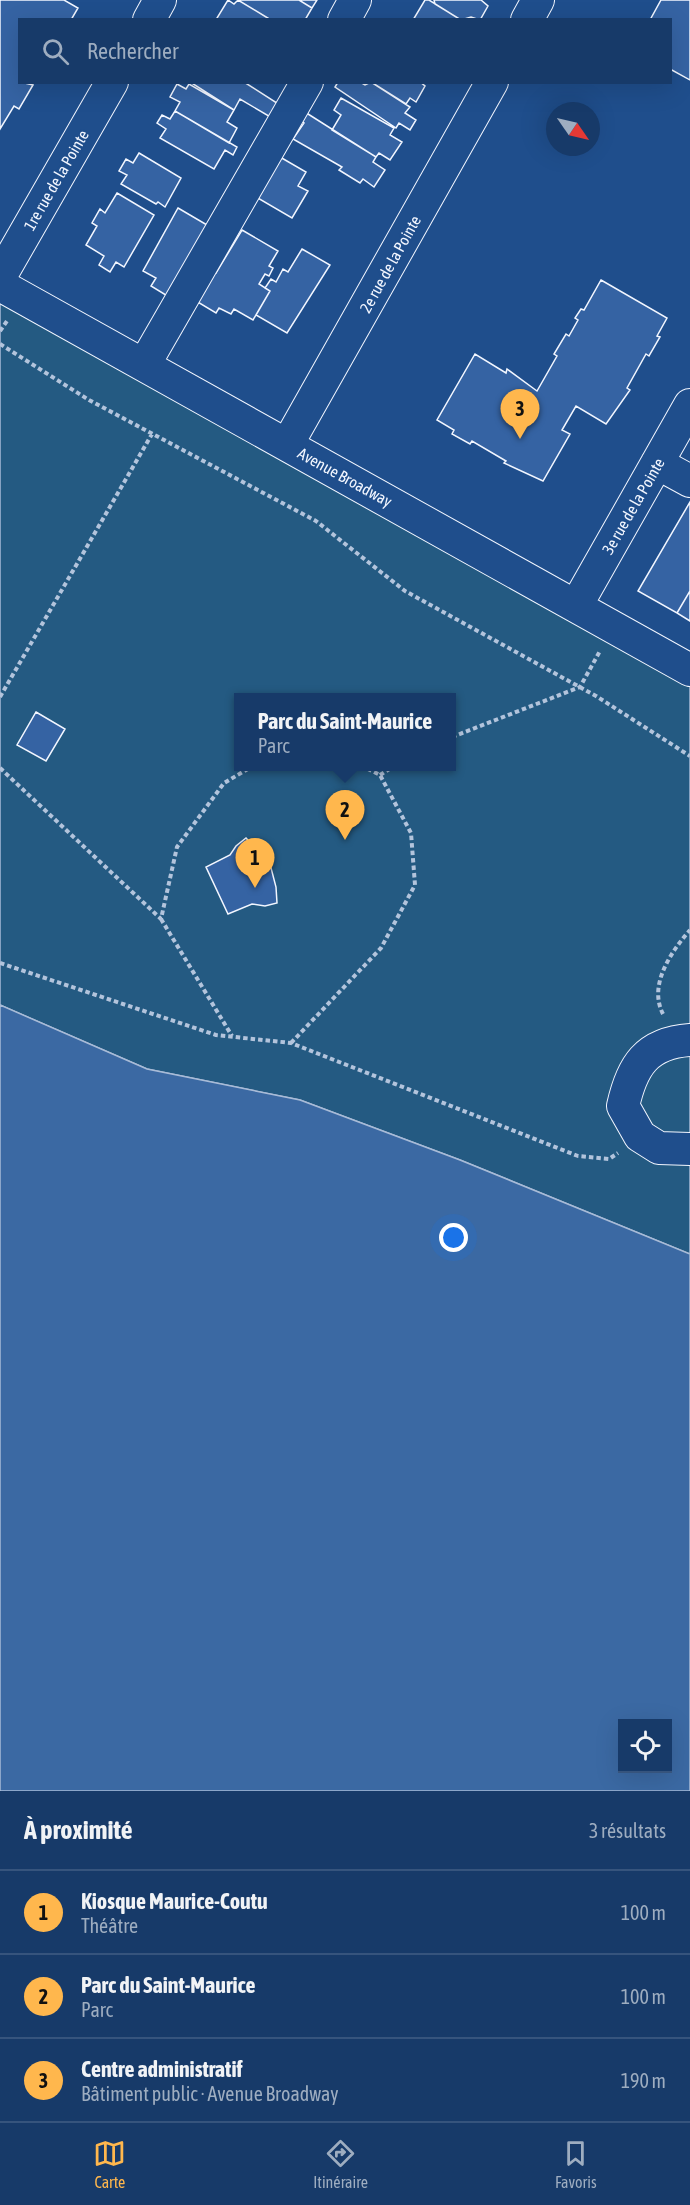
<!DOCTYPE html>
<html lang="fr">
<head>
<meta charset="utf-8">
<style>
	:root { --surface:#173a69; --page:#20416f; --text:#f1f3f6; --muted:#9eadc0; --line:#36547d; --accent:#ffb74d }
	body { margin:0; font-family:"Asap Condensed",sans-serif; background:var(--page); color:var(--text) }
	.controls { position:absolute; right:18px; bottom:18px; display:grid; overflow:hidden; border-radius:0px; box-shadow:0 6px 24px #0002 }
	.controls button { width:54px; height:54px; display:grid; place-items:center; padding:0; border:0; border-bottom:2px solid var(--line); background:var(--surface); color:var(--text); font:30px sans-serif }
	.compass { position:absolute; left:546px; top:102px; width:54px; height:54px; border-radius:50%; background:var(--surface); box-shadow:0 6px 24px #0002; rotate:124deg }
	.you { position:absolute; left:454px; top:1238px; width:21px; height:21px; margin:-15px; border:4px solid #fff; border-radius:50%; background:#1a73e8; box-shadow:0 0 0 9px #1a73e833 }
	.badge { display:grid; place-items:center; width:39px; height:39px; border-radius:50%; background:var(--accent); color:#111; font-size:20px; font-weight:700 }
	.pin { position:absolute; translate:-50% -50px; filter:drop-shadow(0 2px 3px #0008) }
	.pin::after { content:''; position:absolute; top:32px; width:21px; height:18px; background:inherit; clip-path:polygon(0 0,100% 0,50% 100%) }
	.popup { position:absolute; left:234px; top:693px; width:222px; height:78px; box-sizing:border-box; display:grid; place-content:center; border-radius:0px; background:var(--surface); filter:drop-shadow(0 2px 4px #0005); font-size:20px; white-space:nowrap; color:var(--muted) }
	.popup b { font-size:22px; color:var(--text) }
	.popup::after { content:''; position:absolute; left:50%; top:100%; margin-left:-12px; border:12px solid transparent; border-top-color:var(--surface) }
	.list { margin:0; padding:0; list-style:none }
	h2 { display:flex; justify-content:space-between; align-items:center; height:78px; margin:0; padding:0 24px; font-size:26px }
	h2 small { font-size:20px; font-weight:400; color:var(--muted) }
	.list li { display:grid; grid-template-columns:39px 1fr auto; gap:18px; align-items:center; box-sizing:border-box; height:84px; padding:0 24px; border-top:2px solid var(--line) }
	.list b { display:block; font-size:22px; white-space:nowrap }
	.list p { margin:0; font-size:20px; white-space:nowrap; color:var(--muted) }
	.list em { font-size:20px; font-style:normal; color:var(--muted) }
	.icon { flex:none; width:33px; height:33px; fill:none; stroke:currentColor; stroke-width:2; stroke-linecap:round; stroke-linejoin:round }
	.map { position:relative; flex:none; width:690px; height:1791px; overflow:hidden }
	.search { position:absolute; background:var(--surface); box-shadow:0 6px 24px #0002; left:18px; right:18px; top:18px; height:66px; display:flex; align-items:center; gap:15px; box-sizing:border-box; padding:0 21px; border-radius:0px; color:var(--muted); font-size:22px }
	.sheet { height:330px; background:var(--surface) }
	nav { display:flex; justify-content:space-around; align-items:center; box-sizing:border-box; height:84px; border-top:2px solid var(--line); background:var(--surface); font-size:16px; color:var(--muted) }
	nav a { display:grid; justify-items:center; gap:3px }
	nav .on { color:var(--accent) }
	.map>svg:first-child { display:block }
</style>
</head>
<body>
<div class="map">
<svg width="690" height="1791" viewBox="0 0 690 1791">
	<rect width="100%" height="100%" fill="#1f4e8c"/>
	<path fill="#245a82" stroke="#a8bbd7" stroke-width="1.5" fill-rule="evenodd" d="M 0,294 L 690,675 L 690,1254 L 460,1160 L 300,1100 L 147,1069 L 0,1005 ZM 238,698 L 452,698 L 452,766 L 238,766 Z"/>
	<path fill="#3b69a3" stroke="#a8bbd7" stroke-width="1.5" fill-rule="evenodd" d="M 0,1005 L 147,1069 L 300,1100 L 460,1160 L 690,1254 L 690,1791 L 0,1791 ZM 622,1724 L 668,1724 L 668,1768 L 622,1768 Z"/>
	<path fill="#3563a3" stroke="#f2f6ff" stroke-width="1.5" d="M 0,0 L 64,0 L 78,8 L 71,20 L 20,20 L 20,82 L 33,85 L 19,109 L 14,106 L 0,129 Z
		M 228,0 L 234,4 L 238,0 L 271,20 L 220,20 L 217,18 Z
		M 238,0 L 299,0 L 312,8 L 305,20 L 271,20 Z
		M 299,0 L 317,0 L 312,8 Z
		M 425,0 L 429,0 L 461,20 L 413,20 Z
		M 434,0 L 481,0 L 488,6 L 480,20 L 471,17 L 461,20 L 435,4 Z
		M 661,0 L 690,0 L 690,80 L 670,69 L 670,20 L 650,20 Z
		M 190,82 L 244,82 L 280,105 L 272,118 L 240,99 L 234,110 Z
		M 338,82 L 360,82 L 365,85 L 371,82 L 410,107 L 405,113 L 416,120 L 410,130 L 399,123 L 396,128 L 335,87 Z
		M 371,82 L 420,82 L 425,86 L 416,102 L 410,98 L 406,104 Z
		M 177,84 L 186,89 L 189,84 L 234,110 L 227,122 L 237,128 L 229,143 L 175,111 L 180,102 L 170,97 Z
		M 341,98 L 394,128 L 390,135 L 402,142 L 390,160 L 379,153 L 376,157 L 332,130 L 341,115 L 334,110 Z
		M 297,107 L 376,157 L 373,162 L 385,170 L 374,187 L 363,179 L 360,183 L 339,170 L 342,167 L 293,139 L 304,123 L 292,115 Z
		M 175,111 L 237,147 L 233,155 L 225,150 L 214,169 L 160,138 L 166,129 L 157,123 L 162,115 L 170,119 Z
		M 139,153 L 181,178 L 165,207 L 158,202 L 156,204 L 121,184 L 127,175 L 119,171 L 126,159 L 133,163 Z
		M 280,157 L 306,172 L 298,186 L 308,191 L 292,218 L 256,197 Z
		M 117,193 L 154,215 L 124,267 L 116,262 L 110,272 L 99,265 L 104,256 L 86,245 L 97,226 L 92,223 L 100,209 L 105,213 Z
		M 178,208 L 219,232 L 169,297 L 151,286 L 156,278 L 143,271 Z
		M 242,230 L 278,251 L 269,266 L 273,268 L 269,276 L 265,274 L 259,284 L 270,291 L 253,320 L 234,309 L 231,314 L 219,308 L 216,313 L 191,298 L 208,269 L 216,273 Z
		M 302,249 L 330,265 L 287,333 L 256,315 L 270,291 L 265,288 L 271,279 L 276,282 L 283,269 L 288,272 Z
		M 601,280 L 667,318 L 657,336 L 660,337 L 649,356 L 646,354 L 627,388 L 630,390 L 606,424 L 576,406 L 562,430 L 570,434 L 543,481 L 504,463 L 506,461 L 472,441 L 470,444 L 452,434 L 454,430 L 437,420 L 475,354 L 506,373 L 507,369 L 537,391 L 557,356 L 554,354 L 566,334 L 569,336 L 578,320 L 575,318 L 581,309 L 584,310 Z
		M 690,502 L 690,591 L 677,613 L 638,591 Z
		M 690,591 L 690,621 L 677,613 Z
		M 36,712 L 65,729 L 46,761 L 17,745 Z
		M 246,838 L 270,864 L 276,887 L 277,903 L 265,906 L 252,904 L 228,914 L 206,867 L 230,855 L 236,846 Z"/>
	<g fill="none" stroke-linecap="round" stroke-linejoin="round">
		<g stroke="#f2f6ff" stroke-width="34">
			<path id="minor" d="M 149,20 L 160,0
				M 344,20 L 355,0
				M 527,20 L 538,0
				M 0,277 L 112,82
				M 0,285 L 690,670
				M 144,365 L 307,82
				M 287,445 L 492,82
				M 657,463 L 690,481
				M 576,606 L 690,405
				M 690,1040 C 646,1043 632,1066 623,1106 L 640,1136 L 659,1148 L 690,1149"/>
		</g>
		<path stroke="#b3c4dc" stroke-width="4" stroke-dasharray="4.5 3" stroke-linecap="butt" d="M 0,331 L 7,321
			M 0,344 L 89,400 L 316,521 L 405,591 L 596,696 L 690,756
			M 0,697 L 152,434
			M 452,737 L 580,687 L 600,651
			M 0,768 L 161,919 L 177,847 L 224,783 L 253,766
			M 380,775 L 394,766
			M 161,919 L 232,1036
			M 0,963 L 216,1035 L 291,1043 L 578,1156 L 609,1159 L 618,1153
			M 663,1014 C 648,985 671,952 690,930
			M 291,1043 L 381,948 L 415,885 L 411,833 L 380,775 L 362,766"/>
		<use href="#minor" stroke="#1f4e8c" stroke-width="32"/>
	</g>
	<g text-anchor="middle" stroke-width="4.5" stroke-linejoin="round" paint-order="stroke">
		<g font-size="16" fill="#f2f6ff" stroke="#1f4e8c">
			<text transform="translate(56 180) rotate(-60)" y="6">1re rue de la Pointe</text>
			<text transform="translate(390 264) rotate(-61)" y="6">2e rue de la Pointe</text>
			<text transform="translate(345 477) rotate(29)" y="6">Avenue Broadway</text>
			<text transform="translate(633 506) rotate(-60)" y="6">3e rue de la Pointe</text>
		</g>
	</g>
</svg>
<div class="controls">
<button><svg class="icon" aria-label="locate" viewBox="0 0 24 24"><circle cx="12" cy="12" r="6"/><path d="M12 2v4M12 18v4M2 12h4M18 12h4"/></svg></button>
</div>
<svg class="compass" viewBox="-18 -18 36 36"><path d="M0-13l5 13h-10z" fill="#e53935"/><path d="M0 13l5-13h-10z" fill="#9eadc0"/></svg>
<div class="you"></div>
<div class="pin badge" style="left:255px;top:888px">1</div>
<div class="pin badge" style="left:345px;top:840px">2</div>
<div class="popup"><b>Parc du Saint-Maurice</b>Parc</div>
<div class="pin badge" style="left:520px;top:439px">3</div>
<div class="search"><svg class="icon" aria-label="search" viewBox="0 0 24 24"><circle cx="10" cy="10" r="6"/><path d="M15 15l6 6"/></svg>Rechercher</div>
</div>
<section class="sheet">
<h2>À proximité<small>3 résultats</small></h2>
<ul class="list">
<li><span class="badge">1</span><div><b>Kiosque Maurice-Coutu</b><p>Théâtre</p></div><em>100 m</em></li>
<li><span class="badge">2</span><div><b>Parc du Saint-Maurice</b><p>Parc</p></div><em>100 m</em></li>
<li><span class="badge">3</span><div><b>Centre administratif</b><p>Bâtiment public · Avenue Broadway</p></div><em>190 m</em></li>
</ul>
</section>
<nav>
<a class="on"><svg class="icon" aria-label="map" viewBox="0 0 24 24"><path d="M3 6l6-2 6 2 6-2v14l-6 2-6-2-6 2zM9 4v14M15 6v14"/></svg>Carte</a>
<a><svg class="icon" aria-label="directions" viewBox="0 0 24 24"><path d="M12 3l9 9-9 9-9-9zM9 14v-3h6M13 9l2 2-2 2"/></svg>Itinéraire</a>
<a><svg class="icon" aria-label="saved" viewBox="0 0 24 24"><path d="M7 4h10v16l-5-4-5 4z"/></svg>Favoris</a>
</nav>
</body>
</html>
